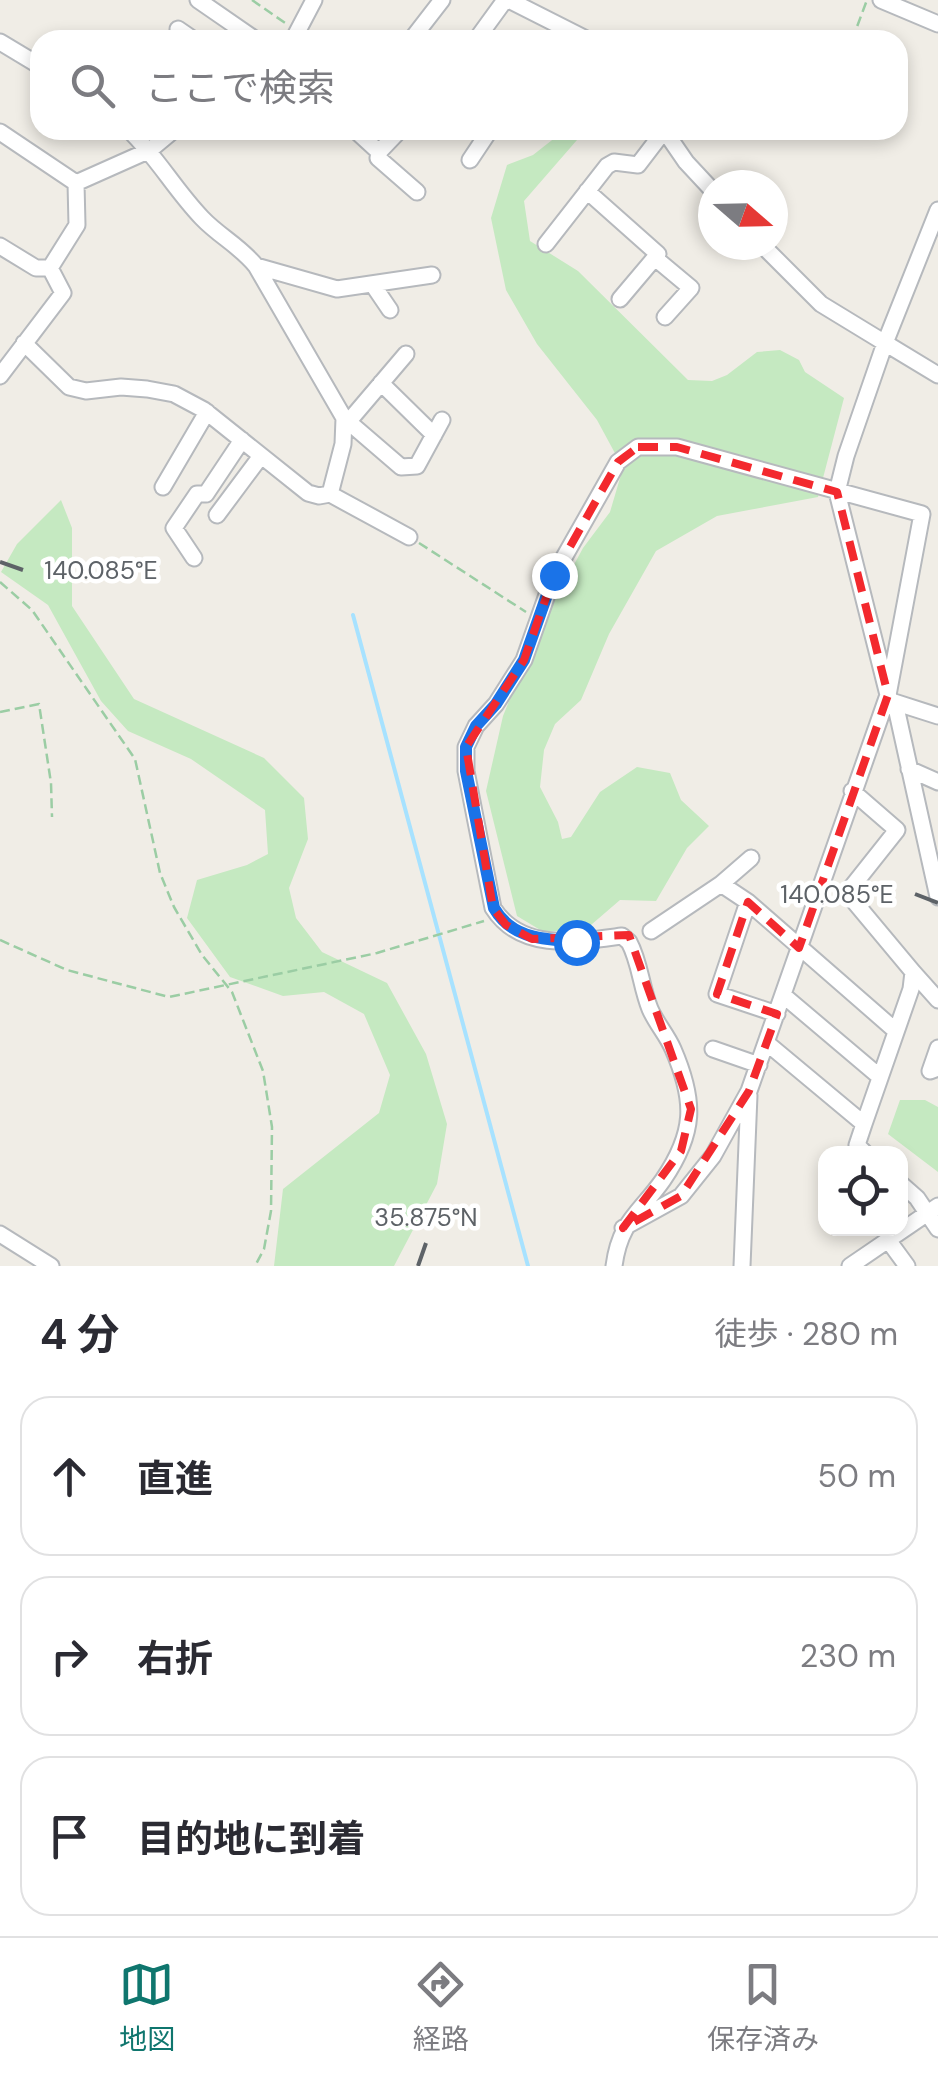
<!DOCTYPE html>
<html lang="ja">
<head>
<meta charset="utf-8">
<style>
	:root { --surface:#fff; --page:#f7f7f7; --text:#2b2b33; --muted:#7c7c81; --line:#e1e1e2; --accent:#0f766e }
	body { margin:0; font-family:"DM Sans","Noto Sans JP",sans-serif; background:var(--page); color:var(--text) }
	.controls { position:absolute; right:30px; bottom:30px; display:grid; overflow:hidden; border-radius:20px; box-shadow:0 5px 15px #0003 }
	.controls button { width:90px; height:90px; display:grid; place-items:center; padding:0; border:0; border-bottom:2px solid var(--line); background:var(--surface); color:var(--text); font:50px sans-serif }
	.compass { position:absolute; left:698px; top:170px; width:90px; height:90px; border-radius:50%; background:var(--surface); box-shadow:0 5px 15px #0003; rotate:110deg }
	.stop { position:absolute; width:30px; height:30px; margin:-22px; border:8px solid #1a73e8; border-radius:50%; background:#fff }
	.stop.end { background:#1a73e8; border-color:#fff; box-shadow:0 2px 10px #0008 }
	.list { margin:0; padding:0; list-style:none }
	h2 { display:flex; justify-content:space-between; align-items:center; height:130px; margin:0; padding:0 40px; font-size:42px }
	h2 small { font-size:32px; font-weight:400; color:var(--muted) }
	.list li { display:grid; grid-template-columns:65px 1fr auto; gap:30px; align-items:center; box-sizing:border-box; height:160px; margin:0 20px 20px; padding:0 20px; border:2px solid var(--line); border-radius:30px }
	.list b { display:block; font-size:38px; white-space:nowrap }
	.list em { font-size:32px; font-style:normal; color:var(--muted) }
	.icon { flex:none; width:55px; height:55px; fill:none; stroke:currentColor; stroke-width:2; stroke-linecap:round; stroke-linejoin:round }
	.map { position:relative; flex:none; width:938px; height:1266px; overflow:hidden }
	.search { position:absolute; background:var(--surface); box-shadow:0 5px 15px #0003; left:30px; right:30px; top:30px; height:110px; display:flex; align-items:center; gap:25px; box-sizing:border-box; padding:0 35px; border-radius:30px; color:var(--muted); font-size:38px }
	.sheet { height:670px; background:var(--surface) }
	nav { display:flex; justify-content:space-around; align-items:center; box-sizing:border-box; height:140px; border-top:2px solid var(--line); background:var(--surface); font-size:28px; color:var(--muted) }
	nav a { display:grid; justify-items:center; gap:5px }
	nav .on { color:var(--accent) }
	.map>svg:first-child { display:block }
</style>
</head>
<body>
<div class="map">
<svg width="938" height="1266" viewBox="0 0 938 1266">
	<rect width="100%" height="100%" fill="#f0ede6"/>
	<path fill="#c5e9c1" d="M 561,133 L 577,140 L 524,201 L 530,241 L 578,271 L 688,380 L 712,381 L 727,375 L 757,352 L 780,350 L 799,360 L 805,372 L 844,398 L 818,497 L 717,516 L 656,551 L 609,634 L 581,700 L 555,724 L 544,750 L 540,787 L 558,822 L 562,839 L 571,837 L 600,792 L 637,767 L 670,773 L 681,800 L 709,826 L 687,848 L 656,901 L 620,900 L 584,931 L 542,931 L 517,916 L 486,791 L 503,716 L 536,635 L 583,548 L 610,512 L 623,468 L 597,420 L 537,344 L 506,290 L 491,218 L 507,165 L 533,155 Z
		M 61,500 L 72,528 L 72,606 L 134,699 L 264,758 L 304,798 L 308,839 L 289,888 L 296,918 L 322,952 L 387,983 L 426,1054 L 447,1124 L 437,1184 L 394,1266 L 274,1266 L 283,1189 L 379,1113 L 390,1075 L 364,1014 L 324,992 L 283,996 L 230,977 L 187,918 L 197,880 L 247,865 L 268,854 L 265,810 L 191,759 L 128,731 L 101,701 L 48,605 L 1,572 L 17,544 Z
		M 900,1100 L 925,1100 L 938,1107 L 938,1172 L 888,1134 Z"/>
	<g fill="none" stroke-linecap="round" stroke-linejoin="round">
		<path stroke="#a7e2ff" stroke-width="4" d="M 353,615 L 528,1266"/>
		<g stroke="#b6b9bd" stroke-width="19">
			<path id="minor" d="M 198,0 L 256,40
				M 509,0 L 588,40
				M 881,0 L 938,24
				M 178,29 L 194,40
				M 293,40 L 314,0
				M 411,40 L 442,0
				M 476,40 L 505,0
				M 0,42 L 40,66
				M 129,130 C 157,157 175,190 202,218 C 219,236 240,246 256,266 L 344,418 L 401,467 L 417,466 L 442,420
				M 355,130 L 379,152 L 400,130
				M 664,130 L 686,162 L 713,191
				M 0,132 L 76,183
				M 379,152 L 378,158 L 417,192
				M 470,160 L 490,130
				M 76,183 L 150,150 L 174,130
				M 587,191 L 658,254 L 620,299
				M 938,210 L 885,343 L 938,375
				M 546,244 L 607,166 L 614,162 L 638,165 L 664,131
				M 762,245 L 821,304 L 885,343 L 846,456 L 837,492 L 888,695 L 897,712 L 938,897
				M 0,246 L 36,268 L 50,268
				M 655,258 L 691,288 L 665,317
				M 256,266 L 337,289 L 432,275
				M 373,285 L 390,310
				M 24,343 L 69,387 L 86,391 L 121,387 L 147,389 L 174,394 L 204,410 L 308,493 L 319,496 L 330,494 L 343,444 L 344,418
				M 0,376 L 63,293 L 50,268 L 77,225 L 76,183
				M 381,383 L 434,435
				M 349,421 L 406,354
				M 163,487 L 207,412
				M 330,494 L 409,537
				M 217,515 L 261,456
				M 194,558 L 174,528 L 197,494 L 206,494 L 242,440
				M 891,701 L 938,716
				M 909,769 L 938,782
				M 721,884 L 748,902 L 896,1031
				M 748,902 L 717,994 L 777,1014
				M 651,931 L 721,884 L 751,858
				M 913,972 L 938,1000
				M 783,995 L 880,1077
				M 768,1044 L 864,1124 L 911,989 L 913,972 L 847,893 L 897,830 L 852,791
				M 938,1048 L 930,1071 L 938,1068
				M 713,1049 L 759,1065
				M 864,1124 L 857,1145 L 866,1154
				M 900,1183 L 917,1198 L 938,1229
				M 0,1234 L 51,1266
				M 888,1240 L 907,1266
				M 614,1266 C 620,1221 639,1214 663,1180 C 695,1133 696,1102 673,1049 C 667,1035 656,1023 650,1009 C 641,987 640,962 629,942 L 622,936 C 577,942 521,952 493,908 L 466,771 L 466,747 L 476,726 L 496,704 L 524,660 L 554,575 L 618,462 L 638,447 L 677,447 L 922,514 L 888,695 L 749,1091 L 713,1156 L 681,1196 L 623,1228
				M 742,1266 L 749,1095
				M 850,1266 L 938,1206"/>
		</g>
		<path stroke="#9bcda4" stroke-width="2.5" stroke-dasharray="10 5" stroke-linecap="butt" d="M 252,0 L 288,25
			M 852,40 L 867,0
			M 419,543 L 526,612
			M 0,582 L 32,610 L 135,759 L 160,873 L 174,907 L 202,955 L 232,992 L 263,1071 L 272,1127 L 271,1211 L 264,1249 L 255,1266
			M 0,712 L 39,704 L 51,783 L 52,817
			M 0,940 L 67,970 L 169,997 L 377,953 L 484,921"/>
		<use href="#minor" stroke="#fff" stroke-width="15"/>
	</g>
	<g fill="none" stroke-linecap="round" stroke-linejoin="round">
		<path stroke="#1a73e8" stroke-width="12" d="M 554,575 L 524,660 L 496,704 L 476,726 L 466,747 L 466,771 L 494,908 C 512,939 543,939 576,942"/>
	</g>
	<path fill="none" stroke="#f3292e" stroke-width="8" stroke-dasharray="20 12" stroke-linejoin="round" d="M 638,447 L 677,447 L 837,492 L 888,695 L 799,948 L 748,902 L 717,994 L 777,1014 L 749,1091 L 681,1196 L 623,1228 L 681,1151 L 691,1109 L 629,935 L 532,939 L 506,925 L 493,908 L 466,747 L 524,660 L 554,575 L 618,462 Z"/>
	<path fill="none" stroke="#5d6267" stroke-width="4" d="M 0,562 L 23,570M 915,894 L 938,903M 418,1266 L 426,1243"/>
	<g font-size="25" text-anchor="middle" fill="#5d6267" stroke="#fff" stroke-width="9" stroke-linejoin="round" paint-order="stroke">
		<text x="101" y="579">140.085°E</text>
		<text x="837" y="903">140.085°E</text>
		<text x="426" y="1226">35.875°N</text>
	</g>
</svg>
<div class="controls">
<button><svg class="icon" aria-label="locate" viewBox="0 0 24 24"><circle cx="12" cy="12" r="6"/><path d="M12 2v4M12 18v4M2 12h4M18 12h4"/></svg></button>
</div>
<svg class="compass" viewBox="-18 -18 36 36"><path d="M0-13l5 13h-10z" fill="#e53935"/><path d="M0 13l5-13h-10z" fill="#7c7c81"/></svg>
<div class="stop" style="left:576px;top:942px"></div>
<div class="stop end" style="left:554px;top:575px"></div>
<div class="search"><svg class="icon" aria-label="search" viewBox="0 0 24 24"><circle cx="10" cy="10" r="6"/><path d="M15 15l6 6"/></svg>ここで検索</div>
</div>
<section class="sheet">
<h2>4 分<small>徒歩 · 280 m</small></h2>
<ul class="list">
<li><svg class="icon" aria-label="ahead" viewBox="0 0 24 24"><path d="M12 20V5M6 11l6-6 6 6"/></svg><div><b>直進</b></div><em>50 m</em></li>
<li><svg class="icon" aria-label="right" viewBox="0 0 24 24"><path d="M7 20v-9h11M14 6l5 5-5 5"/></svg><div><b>右折</b></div><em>230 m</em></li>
<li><svg class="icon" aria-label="arrive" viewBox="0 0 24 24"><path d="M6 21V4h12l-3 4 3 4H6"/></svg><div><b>目的地に到着</b></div></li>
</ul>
</section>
<nav>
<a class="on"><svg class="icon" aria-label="map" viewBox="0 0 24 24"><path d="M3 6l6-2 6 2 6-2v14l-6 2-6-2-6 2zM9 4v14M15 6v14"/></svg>地図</a>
<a><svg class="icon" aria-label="directions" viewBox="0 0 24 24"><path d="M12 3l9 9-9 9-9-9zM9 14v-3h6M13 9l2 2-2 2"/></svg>経路</a>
<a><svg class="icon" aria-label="saved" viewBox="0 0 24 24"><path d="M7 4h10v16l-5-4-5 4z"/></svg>保存済み</a>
</nav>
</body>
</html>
